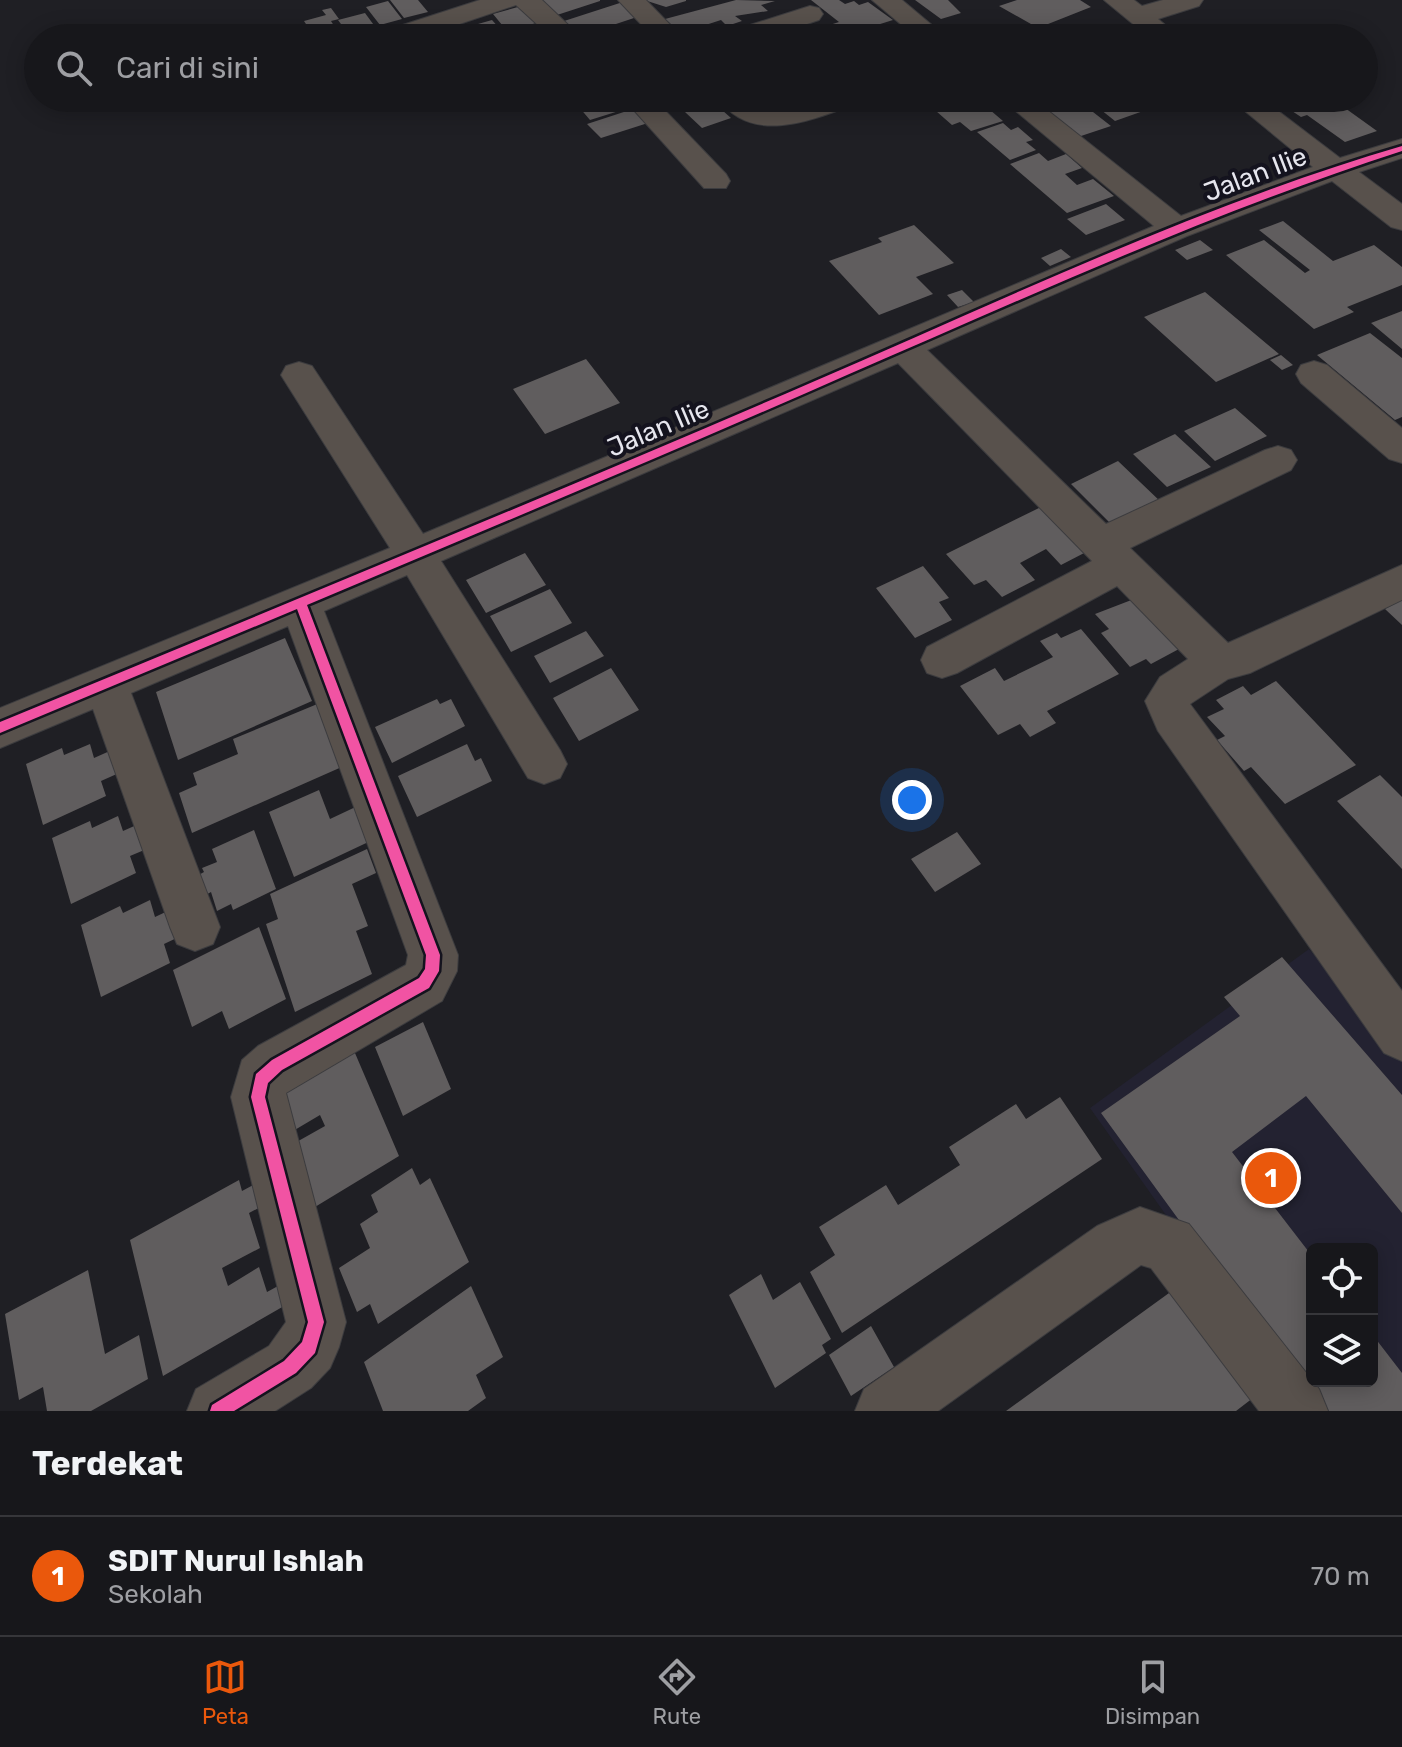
<!DOCTYPE html>
<html lang="id">
<head>
<meta charset="utf-8">
<style>
	:root { --surface:#17171b; --page:#242428; --text:#f1f3f6; --muted:#9e9fa3; --line:#36363a; --accent:#ea580c }
	body { margin:0; font-family:Rubik,sans-serif; background:var(--page); color:var(--text) }
	.controls { position:absolute; right:24px; bottom:24px; display:grid; overflow:hidden; border-radius:12px; box-shadow:0 4px 20px #0003 }
	.controls button { width:72px; height:72px; display:grid; place-items:center; padding:0; border:0; border-bottom:2px solid var(--line); background:var(--surface); color:var(--text); font:40px sans-serif }
	.you { position:absolute; left:912px; top:800px; width:28px; height:28px; margin:-20px; border:6px solid #fff; border-radius:50%; background:#1a73e8; box-shadow:0 0 0 12px #1a73e833 }
	.badge { display:grid; place-items:center; width:52px; height:52px; border-radius:50%; background:var(--accent); color:#fff; font-size:26px; font-weight:700 }
	.pin { position:absolute; translate:-50% -50%; border:4px solid #fff; box-shadow:0 2px 8px #0006 }
	.list { margin:0; padding:0; list-style:none }
	h2 { display:flex; justify-content:space-between; align-items:center; height:104px; margin:0; padding:0 32px; font-size:34px }
	h2 small { font-size:26px; font-weight:400; color:var(--muted) }
	.list li { display:grid; grid-template-columns:52px 1fr auto; gap:24px; align-items:center; box-sizing:border-box; height:120px; padding:0 32px; border-top:2px solid var(--line) }
	.list b { display:block; font-size:30px; white-space:nowrap }
	.list p { margin:0; font-size:26px; white-space:nowrap; color:var(--muted) }
	.list em { font-size:26px; font-style:normal; color:var(--muted) }
	.icon { flex:none; width:44px; height:44px; fill:none; stroke:currentColor; stroke-width:2; stroke-linecap:round; stroke-linejoin:round }
	.map { position:relative; flex:none; width:1402px; height:1411px; overflow:hidden }
	.search { position:absolute; background:var(--surface); box-shadow:0 4px 20px #0003; left:24px; right:24px; top:24px; height:88px; display:flex; align-items:center; gap:20px; box-sizing:border-box; padding:0 28px; border-radius:44px; color:var(--muted); font-size:30px }
	.sheet { height:224px; background:var(--surface) }
	nav { display:flex; justify-content:space-around; align-items:center; box-sizing:border-box; height:112px; border-top:2px solid var(--line); background:var(--surface); font-size:22px; color:var(--muted) }
	nav a { display:grid; justify-items:center; gap:4px }
	nav .on { color:var(--accent) }
	.map>svg:first-child { display:block }
</style>
</head>
<body>
<div class="map">
<svg width="1402" height="1411" viewBox="0 0 1402 1411">
	<rect width="100%" height="100%" fill="#1f1f24"/>
	<path fill="#232231" fill-rule="evenodd" d="M 1309,949 L 1402,1059 L 1402,1411 L 1305,1411 L 1090,1108 ZM 1312,1249 L 1372,1249 L 1372,1381 L 1312,1381 Z"/>
	<path fill="#605d5e" d="M 390,0 L 418,0 L 428,12 L 404,18 Z
		M 540,0 L 600,0 L 600,1 L 557,15 Z
		M 644,0 L 686,0 L 686,1 L 666,7 Z
		M 736,0 L 775,1 L 761,5 L 768,11 L 735,16 L 742,21 L 727,26 L 721,20 L 681,33 L 665,19 Z
		M 811,0 L 839,0 L 845,4 L 854,1 L 859,5 L 868,2 L 893,20 L 877,25 L 885,32 L 902,26 L 913,34 L 901,38 L 859,38 L 853,34 L 840,38 L 792,38 L 797,36 L 787,28 L 804,22 L 814,30 L 839,22 Z
		M 915,0 L 948,0 L 961,13 L 941,19 Z
		M 1017,0 L 1080,0 L 1091,7 L 1038,28 L 999,6 Z
		M 388,1 L 402,19 L 380,25 L 366,7 Z
		M 626,1 L 643,15 L 577,37 L 561,22 Z
		M 525,5 L 540,22 L 507,31 L 493,14 Z
		M 331,8 L 339,19 L 331,21 L 341,37 L 315,38 L 304,21 L 326,15 L 322,10 Z
		M 365,13 L 376,28 L 349,35 L 338,20 Z
		M 492,20 L 508,38 L 472,38 L 464,28 Z
		M 642,23 L 657,38 L 600,36 Z
		M 301,24 L 310,38 L 283,38 L 278,30 Z
		M 547,28 L 556,38 L 515,38 L 515,37 Z
		M 580,98 L 628,98 L 635,106 L 590,120 L 573,100 Z
		M 673,98 L 706,98 L 706,99 L 682,107 Z
		M 947,98 L 976,98 L 1003,121 L 971,131 L 960,122 L 952,125 L 928,104 Z
		M 1029,98 L 1075,98 L 1111,126 L 1078,137 Z
		M 1086,98 L 1140,98 L 1149,109 L 1115,121 Z
		M 1284,98 L 1317,98 L 1328,106 L 1338,103 L 1377,131 L 1345,142 L 1307,115 L 1301,117 L 1286,107 L 1293,105 Z
		M 713,102 L 731,118 L 702,128 L 685,112 Z
		M 633,109 L 648,123 L 601,138 L 587,124 Z
		M 1003,123 L 1011,130 L 1018,127 L 1033,140 L 1026,142 L 1036,150 L 1010,160 L 977,132 Z
		M 1039,153 L 1048,161 L 1066,154 L 1082,168 L 1065,174 L 1077,185 L 1093,179 L 1114,196 L 1067,213 L 1010,164 Z
		M 1106,204 L 1125,220 L 1086,235 L 1067,219 Z
		M 1283,221 L 1333,261 L 1374,245 L 1402,267 L 1402,285 L 1347,307 L 1354,312 L 1314,329 L 1226,255 L 1264,240 L 1305,273 L 1310,270 L 1259,230 Z
		M 914,225 L 954,263 L 916,277 L 933,294 L 879,315 L 829,261 L 882,242 L 878,238 Z
		M 1200,240 L 1213,250 L 1187,260 L 1175,250 Z
		M 1061,249 L 1071,257 L 1050,266 L 1041,258 Z
		M 962,290 L 974,302 L 958,307 L 947,295 Z
		M 1205,292 L 1279,354 L 1216,382 L 1144,317 Z
		M 1402,311 L 1402,349 L 1371,323 Z
		M 1370,333 L 1402,358 L 1402,417 L 1395,420 L 1317,355 Z
		M 1281,355 L 1293,365 L 1282,370 L 1270,360 Z
		M 586,359 L 620,403 L 545,434 L 513,389 Z
		M 1235,408 L 1267,436 L 1215,461 L 1184,431 Z
		M 1175,434 L 1211,467 L 1167,487 L 1133,454 Z
		M 1118,461 L 1162,503 L 1114,527 L 1071,484 Z
		M 1043,506 L 1088,551 L 1061,565 L 1046,549 L 1020,563 L 1035,580 L 1002,597 L 986,580 L 974,585 L 946,554 Z
		M 525,553 L 546,585 L 486,613 L 466,580 Z
		M 923,566 L 949,598 L 939,602 L 952,620 L 915,638 L 876,588 Z
		M 550,589 L 572,623 L 511,652 L 490,616 Z
		M 1134,599 L 1192,642 L 1151,664 L 1146,659 L 1130,667 L 1101,633 L 1109,629 L 1095,614 Z
		M 1402,600 L 1402,625 L 1385,609 Z
		M 1081,629 L 1119,674 L 1047,711 L 1056,723 L 1030,737 L 1020,724 L 998,735 L 960,686 L 995,668 L 1004,681 L 1053,657 L 1040,641 L 1057,633 L 1061,638 Z
		M 586,631 L 604,656 L 550,683 L 534,656 Z
		M 285,638 L 312,701 L 178,760 L 156,692 Z
		M 611,668 L 639,710 L 579,741 L 553,698 Z
		M 1276,681 L 1356,765 L 1285,804 L 1251,767 L 1244,771 L 1217,740 L 1225,736 L 1207,717 L 1224,709 L 1216,700 L 1243,686 L 1251,695 Z
		M 437,699 L 440,704 L 451,699 L 465,726 L 392,763 L 375,727 Z
		M 327,700 L 353,762 L 192,833 L 179,793 L 197,785 L 193,773 L 238,754 L 233,739 Z
		M 90,744 L 94,758 L 112,750 L 119,773 L 101,781 L 106,796 L 43,825 L 26,764 L 62,748 L 64,755 Z
		M 467,744 L 475,761 L 481,758 L 492,781 L 417,817 L 398,776 Z
		M 1380,775 L 1402,797 L 1402,869 L 1337,801 Z
		M 319,790 L 330,819 L 364,803 L 379,837 L 294,877 L 269,812 Z
		M 118,816 L 123,831 L 141,823 L 149,848 L 130,856 L 136,873 L 71,904 L 52,838 L 90,821 L 92,828 Z
		M 254,830 L 276,889 L 233,910 L 231,904 L 217,911 L 211,892 L 202,897 L 195,877 L 204,872 L 202,868 L 217,862 L 212,849 Z
		M 957,832 L 981,864 L 935,892 L 911,859 Z
		M 367,849 L 376,873 L 352,884 L 368,926 L 356,931 L 372,974 L 295,1012 L 266,924 L 278,919 L 270,894 Z
		M 150,900 L 155,917 L 174,908 L 183,935 L 164,944 L 170,963 L 101,997 L 81,925 L 120,906 L 123,913 Z
		M 259,927 L 286,999 L 229,1029 L 222,1011 L 192,1027 L 173,970 Z
		M 1282,957 L 1402,1095 L 1402,1213 L 1306,1096 L 1232,1152 L 1312,1256 L 1312,1381 L 1372,1381 L 1372,1334 L 1402,1373 L 1402,1411 L 1318,1411 L 1101,1113 L 1240,1016 L 1224,997 Z
		M 423,1022 L 451,1089 L 403,1116 L 375,1047 Z
		M 349,1039 L 399,1156 L 310,1210 L 293,1144 L 325,1126 L 320,1115 L 293,1131 L 279,1079 Z
		M 1060,1097 L 1102,1159 L 842,1333 L 810,1272 L 835,1255 L 819,1227 L 886,1185 L 898,1205 L 960,1165 L 949,1147 L 1016,1104 L 1026,1119 Z
		M 412,1168 L 420,1185 L 430,1178 L 469,1262 L 378,1324 L 370,1304 L 357,1312 L 339,1268 L 370,1248 L 360,1224 L 378,1212 L 371,1195 Z
		M 266,1178 L 274,1200 L 249,1213 L 260,1248 L 222,1268 L 228,1286 L 259,1267 L 267,1292 L 278,1286 L 284,1306 L 163,1376 L 130,1240 L 239,1180 L 242,1191 Z
		M 88,1270 L 105,1354 L 139,1335 L 148,1379 L 91,1411 L 47,1411 L 43,1387 L 19,1400 L 5,1314 Z
		M 761,1274 L 773,1300 L 800,1282 L 831,1339 L 822,1345 L 826,1353 L 775,1388 L 729,1295 Z
		M 1187,1280 L 1262,1391 L 1236,1411 L 1006,1411 Z
		M 471,1286 L 503,1357 L 476,1375 L 486,1398 L 468,1411 L 383,1411 L 364,1362 Z
		M 871,1326 L 894,1367 L 851,1396 L 829,1355 Z"/>
	<g fill="none" stroke-linecap="round" stroke-linejoin="round">
		<g stroke="#3c3c3f" stroke-width="2">
			<path id="minor" d="M 480,0 L 542,0 L 582,38 L 552,38 L 516,5 L 418,38 L 377,38 L 381,32 Z
				M 618,0 L 646,0 L 683,38 L 654,38 Z
				M 872,0 L 902,0 L 933,26 L 930,32 L 910,32 Z
				M 1104,0 L 1134,0 L 1142,6 L 1163,0 L 1203,0 L 1199,6 L 1158,19 L 1181,38 L 1150,38 Z
				M 810,6 L 819,8 L 823,14 L 819,20 L 765,38 L 724,38 L 728,32 Z
				M 623,98 L 653,98 L 726,174 L 730,181 L 726,188 L 704,188 Z
				M 718,98 L 750,98 L 774,109 L 818,98 L 859,98 L 855,104 C 813,120 751,146 718,98 Z
				M 1000,98 L 1032,98 L 1181,216 L 1313,167 L 1229,98 L 1261,98 L 1340,158 L 1402,139 L 1402,158 L 1359,172 L 1402,204 L 1402,230 L 1391,227 L 1332,181 L 1187,236 L 927,350 L 1106,524 L 1265,450 L 1278,446 L 1291,450 L 1297,460 L 1291,470 L 1130,548 L 1228,643 L 1402,565 L 1402,600 L 1250,673 L 1228,679 L 1190,704 L 1402,991 L 1402,1061 L 1384,1053 L 1158,731 L 1145,701 L 1160,677 L 1188,659 L 1117,586 L 957,673 L 942,678 L 927,673 L 921,660 L 927,647 L 1092,561 L 898,363 L 441,561 L 560,750 L 567,764 L 560,778 L 544,784 L 528,778 L 407,575 L 324,611 L 458,955 L 457,971 L 442,1001 L 286,1093 L 346,1322 L 339,1347 L 330,1368 L 311,1388 L 275,1411 L 187,1411 L 196,1389 L 269,1346 L 286,1322 L 231,1097 L 242,1060 L 258,1046 L 406,965 L 408,955 L 288,626 L 131,693 L 220,927 L 213,944 L 195,951 L 177,944 L 170,927 L 93,709 L 0,748 L 0,708 L 390,548 L 281,375 L 286,366 L 299,362 L 312,366 L 423,534 L 1154,226 Z
				M 1314,361 L 1327,365 L 1402,428 L 1402,463 L 1389,459 L 1301,383 L 1296,374 L 1301,365 Z
				M 1140,1207 L 1189,1224 L 1319,1389 L 1328,1411 L 1259,1411 L 1151,1268 L 1141,1265 L 938,1411 L 855,1411 L 864,1389 L 1097,1226 Z"/>
		</g>
		<use href="#minor" fill="#58514c" fill-rule="evenodd"/>
		<g stroke="#14131e" stroke-width="5">
			<path id="cycleway" d="M 1402,146 L 1402,151 C 1210,213 1032,295 847,375 C 668,454 487,529 307,605 L 440,955 L 439,971 L 429,988 L 282,1070 L 268,1083 L 265,1097 L 324,1322 L 315,1353 L 296,1373 L 234,1411 L 210,1411 L 212,1405 L 284,1361 L 302,1342 L 308,1322 L 251,1097 L 256,1074 L 272,1060 L 419,978 L 425,969 L 426,955 L 297,609 L 0,733 L 0,722 C 270,610 540,500 808,384 C 1004,300 1197,206 1402,146 Z"/>
		</g>
		<use href="#cycleway" fill="#f153a3" fill-rule="evenodd"/>
	</g>
	<g text-anchor="middle" stroke-width="8" stroke-linejoin="round" paint-order="stroke">
		<g font-size="26" fill="#e6e6ee" stroke="#14131e">
			<text transform="translate(1255 174) rotate(-21)" y="9">Jalan Ilie</text>
			<text transform="translate(658 428) rotate(-23)" y="9">Jalan Ilie</text>
		</g>
	</g>
</svg>
<div class="controls">
<button><svg class="icon" aria-label="locate" viewBox="0 0 24 24"><circle cx="12" cy="12" r="6"/><path d="M12 2v4M12 18v4M2 12h4M18 12h4"/></svg></button>
<button><svg class="icon" aria-label="layers" viewBox="0 0 24 24"><path d="M12 4l9 5-9 5-9-5zM3 14l9 5 9-5"/></svg></button>
</div>
<div class="you"></div>
<div class="pin badge" style="left:1271px;top:1178px">1</div>
<div class="search"><svg class="icon" aria-label="search" viewBox="0 0 24 24"><circle cx="10" cy="10" r="6"/><path d="M15 15l6 6"/></svg>Cari di sini</div>
</div>
<section class="sheet">
<h2>Terdekat<small></small></h2>
<ul class="list">
<li><span class="badge">1</span><div><b>SDIT Nurul Ishlah</b><p>Sekolah</p></div><em>70 m</em></li>
</ul>
</section>
<nav>
<a class="on"><svg class="icon" aria-label="map" viewBox="0 0 24 24"><path d="M3 6l6-2 6 2 6-2v14l-6 2-6-2-6 2zM9 4v14M15 6v14"/></svg>Peta</a>
<a><svg class="icon" aria-label="directions" viewBox="0 0 24 24"><path d="M12 3l9 9-9 9-9-9zM9 14v-3h6M13 9l2 2-2 2"/></svg>Rute</a>
<a><svg class="icon" aria-label="saved" viewBox="0 0 24 24"><path d="M7 4h10v16l-5-4-5 4z"/></svg>Disimpan</a>
</nav>
</body>
</html>
